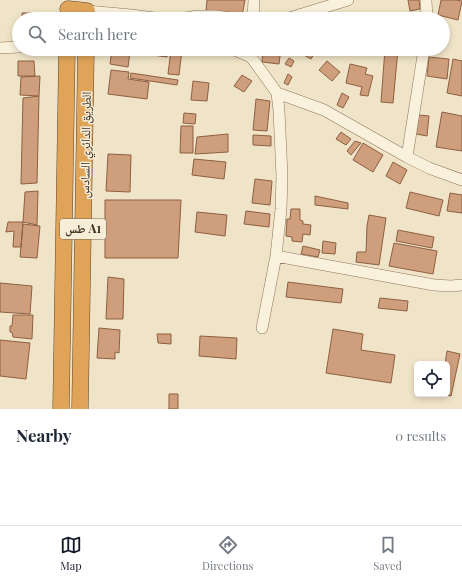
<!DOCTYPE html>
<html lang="en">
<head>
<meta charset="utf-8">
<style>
	:root { --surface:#fff; --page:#f6f6f7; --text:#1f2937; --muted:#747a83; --line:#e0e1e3; --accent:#111827 }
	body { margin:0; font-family:"Playfair Display","Noto Naskh Arabic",serif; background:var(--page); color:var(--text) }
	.controls { position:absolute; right:12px; bottom:12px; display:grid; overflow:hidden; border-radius:6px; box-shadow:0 2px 6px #0003 }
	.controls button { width:36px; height:36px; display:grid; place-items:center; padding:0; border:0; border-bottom:1px solid var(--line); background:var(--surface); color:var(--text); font:20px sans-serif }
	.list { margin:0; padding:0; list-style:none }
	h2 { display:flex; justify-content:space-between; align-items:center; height:52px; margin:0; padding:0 16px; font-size:17px }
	h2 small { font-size:13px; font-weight:400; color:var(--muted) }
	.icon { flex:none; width:22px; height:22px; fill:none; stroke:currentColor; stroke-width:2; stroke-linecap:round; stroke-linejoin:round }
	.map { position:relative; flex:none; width:462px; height:409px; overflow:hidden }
	.search { position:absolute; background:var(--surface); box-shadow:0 2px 6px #0003; left:12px; right:12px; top:12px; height:44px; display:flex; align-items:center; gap:10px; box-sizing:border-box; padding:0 14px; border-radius:22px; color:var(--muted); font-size:15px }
	.sheet { height:116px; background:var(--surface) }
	nav { display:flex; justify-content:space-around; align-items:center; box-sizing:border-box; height:56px; border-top:1px solid var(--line); background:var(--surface); font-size:11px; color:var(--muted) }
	nav a { display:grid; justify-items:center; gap:2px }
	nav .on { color:var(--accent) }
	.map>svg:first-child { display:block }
</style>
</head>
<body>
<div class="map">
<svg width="462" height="409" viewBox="0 0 462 409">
	<rect width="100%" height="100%" fill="#f0e4c8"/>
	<path fill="#cf9f7d" stroke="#8d5f41" d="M 207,0 L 245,0 L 242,16 L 206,10 Z
		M 408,0 L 419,0 L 420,9 L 410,11 Z
		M 441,0 L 456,0 L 462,1 L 458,20 L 438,15 Z
		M 22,13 L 36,13 L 36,19 L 22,19 Z
		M 112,49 L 169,49 L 167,57 L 130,52 L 128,67 L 110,64 Z
		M 171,49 L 182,50 L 179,75 L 168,74 Z
		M 263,49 L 281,49 L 279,64 L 262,62 Z
		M 305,49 L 308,49 L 315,52 L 311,59 L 302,54 Z
		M 358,49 L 373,49 L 370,55 Z
		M 385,49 L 398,49 L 393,103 L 381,102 Z
		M 429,57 L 449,59 L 447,79 L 427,76 Z
		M 289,58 L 294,61 L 291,67 L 285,64 Z
		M 453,59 L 462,61 L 462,96 L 447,93 Z
		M 18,61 L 34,61 L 35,76 L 18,76 Z
		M 327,61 L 340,72 L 332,81 L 319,70 Z
		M 350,64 L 367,68 L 365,74 L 373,76 L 368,96 L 360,95 L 362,87 L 346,83 Z
		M 111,70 L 129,72 L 128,79 L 149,82 L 147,99 L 108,94 Z
		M 131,73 L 178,80 L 177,85 L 130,78 Z
		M 288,74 L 292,77 L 288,85 L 284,83 Z
		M 242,75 L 252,81 L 244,92 L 234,86 Z
		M 40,76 L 39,96 L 20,95 L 21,77 Z
		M 193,81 L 209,83 L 207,101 L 191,100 Z
		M 342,93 L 349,97 L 343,108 L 337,105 Z
		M 39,96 L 37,183 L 21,184 L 23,98 Z
		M 256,99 L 270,101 L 267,131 L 253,130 Z
		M 442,112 L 462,116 L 462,151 L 436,147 Z
		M 184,113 L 196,114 L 195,124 L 183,123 Z
		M 419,115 L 429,116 L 427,136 L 416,134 Z
		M 181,126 L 193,126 L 193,153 L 180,153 Z
		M 341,132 L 351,139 L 346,145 L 336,139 Z
		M 228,134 L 228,152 L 195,154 L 197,137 Z
		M 253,135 L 271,136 L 271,146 L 253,145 Z
		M 355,141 L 361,143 L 351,155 L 347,151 Z
		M 363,143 L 383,155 L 373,172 L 353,160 Z
		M 108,154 L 131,155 L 130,192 L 106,191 Z
		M 194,159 L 226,162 L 224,179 L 192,175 Z
		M 393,162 L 407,170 L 400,184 L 386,176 Z
		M 255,179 L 272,181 L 270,205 L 252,203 Z
		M 38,191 L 37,225 L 23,222 L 25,192 Z
		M 410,192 L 443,200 L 439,216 L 406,208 Z
		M 450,193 L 462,195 L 462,213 L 447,211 Z
		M 315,196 L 348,203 L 348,209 L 315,205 Z
		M 105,200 L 181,200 L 178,258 L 105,258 Z
		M 291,209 L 300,209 L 300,220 L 303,221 L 303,224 L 311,225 L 310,235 L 303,234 L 302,242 L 292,241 L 292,237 L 286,236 L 287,219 L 290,219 Z
		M 246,211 L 270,214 L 269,227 L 244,224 Z
		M 197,212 L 227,215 L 225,236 L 195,232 Z
		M 369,215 L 386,218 L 379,265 L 356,262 L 357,252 L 366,252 L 367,226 Z
		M 8,222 L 23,222 L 21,247 L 13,247 L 14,231 L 6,232 Z
		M 23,224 L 40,226 L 37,258 L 20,257 Z
		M 398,230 L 434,237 L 432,248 L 396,241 Z
		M 323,241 L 336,243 L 335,254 L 322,253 Z
		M 394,243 L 437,251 L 433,274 L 389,266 Z
		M 303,246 L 320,250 L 318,257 L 301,254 Z
		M 108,277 L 124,279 L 123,319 L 106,319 Z
		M 288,282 L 343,289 L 341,303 L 286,297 Z
		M 0,283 L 32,286 L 30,314 L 0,312 Z
		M 380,298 L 408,301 L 407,311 L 378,308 Z
		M 13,315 L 33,315 L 32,339 L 13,337 L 12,332 L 10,332 L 10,326 L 12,326 Z
		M 99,328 L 120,330 L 119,353 L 115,352 L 115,359 L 97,358 Z
		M 333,329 L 363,334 L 361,350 L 395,355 L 391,383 L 326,373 Z
		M 157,334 L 171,334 L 171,344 L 158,343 Z
		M 200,336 L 237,338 L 236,359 L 199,356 Z
		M 0,340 L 30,343 L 26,379 L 0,376 Z
		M 447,351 L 460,354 L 451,396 L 442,394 L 447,394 L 447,364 L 445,364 Z
		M 169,394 L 178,394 L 178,409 L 169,409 Z"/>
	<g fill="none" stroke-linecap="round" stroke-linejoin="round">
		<g stroke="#8d765c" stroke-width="12">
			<path id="minor" d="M 426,0 L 427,19
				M 87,11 L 131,15 L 162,19
				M 179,19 L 198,16 L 216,16 L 236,19
				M 253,19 L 254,0
				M 286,19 L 348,0
				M 0,48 L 19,47
				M 232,49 L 251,57 L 262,72 L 277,93 L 279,111 L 282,176 L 281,209 L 276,256 L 262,328
				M 277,93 L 324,110 L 407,157 L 429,168 L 462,180
				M 407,157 L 424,49
				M 276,256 L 434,285 L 451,286 L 462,285"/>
		</g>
		<g stroke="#5b4430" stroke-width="17">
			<path id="highway" d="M 68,9 L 87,11
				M 61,409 L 67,49
				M 80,409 L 86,49"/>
		</g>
		<use href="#minor" stroke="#faf1dc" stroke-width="11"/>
		<use href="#highway" stroke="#e0a458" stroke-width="16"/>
	</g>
	<g text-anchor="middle" stroke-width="3" stroke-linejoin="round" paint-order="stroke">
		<rect fill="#f7eed8" stroke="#756857" stroke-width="1" x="60" y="219" width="46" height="20" rx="3"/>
		<g font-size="12" font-weight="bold" fill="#3d2e20">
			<text x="83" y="233">طس A1</text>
		</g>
		<g font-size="13" fill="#3d2e20" stroke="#f7eed8">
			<text transform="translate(85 145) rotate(-89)" y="5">الطريق الدائري السادس</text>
		</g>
	</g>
</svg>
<div class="controls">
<button><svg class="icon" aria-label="locate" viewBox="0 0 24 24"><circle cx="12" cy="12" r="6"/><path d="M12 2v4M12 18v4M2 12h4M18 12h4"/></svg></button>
</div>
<div class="search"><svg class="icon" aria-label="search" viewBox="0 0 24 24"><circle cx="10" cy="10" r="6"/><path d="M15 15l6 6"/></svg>Search here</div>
</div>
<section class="sheet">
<h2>Nearby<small>0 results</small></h2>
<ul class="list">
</ul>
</section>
<nav>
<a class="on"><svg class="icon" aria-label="map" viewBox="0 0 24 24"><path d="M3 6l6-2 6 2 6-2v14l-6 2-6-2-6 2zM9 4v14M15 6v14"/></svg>Map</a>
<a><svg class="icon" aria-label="directions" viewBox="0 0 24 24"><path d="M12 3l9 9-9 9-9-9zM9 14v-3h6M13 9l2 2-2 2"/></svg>Directions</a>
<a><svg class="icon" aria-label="saved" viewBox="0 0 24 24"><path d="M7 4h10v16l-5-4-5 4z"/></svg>Saved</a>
</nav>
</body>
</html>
